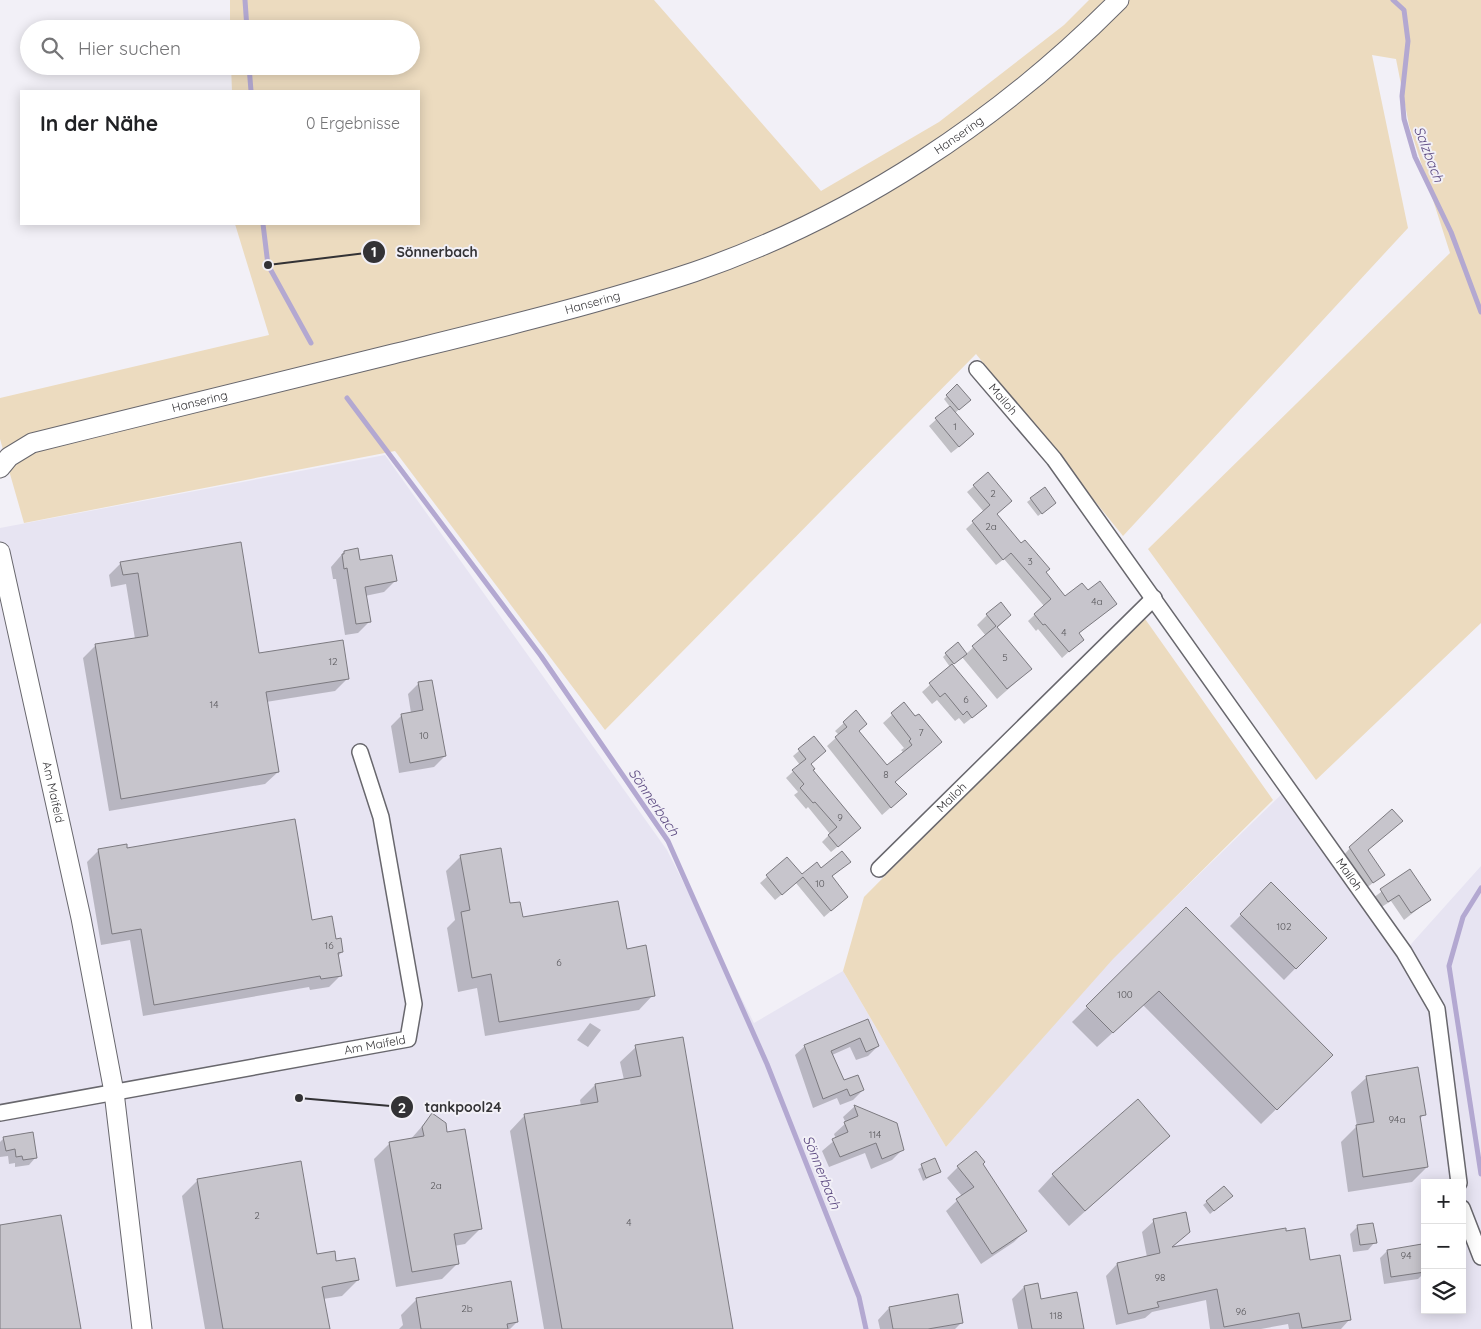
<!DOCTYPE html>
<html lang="de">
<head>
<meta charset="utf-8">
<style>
	:root { --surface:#fff; --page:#f6f6f6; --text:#202124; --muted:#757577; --line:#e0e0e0 }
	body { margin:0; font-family:Quicksand,sans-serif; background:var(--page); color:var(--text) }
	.controls { position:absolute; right:15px; bottom:15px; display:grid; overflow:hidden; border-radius:0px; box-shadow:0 2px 12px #0003 }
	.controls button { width:45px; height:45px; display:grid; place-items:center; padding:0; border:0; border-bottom:1px solid var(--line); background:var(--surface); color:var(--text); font:25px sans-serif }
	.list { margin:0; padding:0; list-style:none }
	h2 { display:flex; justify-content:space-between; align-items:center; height:65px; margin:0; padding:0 20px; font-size:21px }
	h2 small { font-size:16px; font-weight:400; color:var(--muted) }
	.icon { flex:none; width:28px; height:28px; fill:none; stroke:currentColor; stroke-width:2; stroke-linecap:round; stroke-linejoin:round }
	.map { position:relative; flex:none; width:1481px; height:1329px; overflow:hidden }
	.search { position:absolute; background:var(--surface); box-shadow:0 2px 12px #0003; left:20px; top:20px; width:400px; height:55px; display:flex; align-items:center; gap:12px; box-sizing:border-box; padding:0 18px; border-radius:28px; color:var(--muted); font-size:19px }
	.panel { position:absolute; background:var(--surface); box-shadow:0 2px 12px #0003; left:20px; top:90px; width:400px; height:135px; border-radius:0px }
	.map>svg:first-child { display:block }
</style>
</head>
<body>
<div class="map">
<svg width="1481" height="1329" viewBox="0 0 1481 1329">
	<rect width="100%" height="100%" fill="#f2f0f7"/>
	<path fill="#e7e4f2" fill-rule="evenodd" d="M 385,455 L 667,850 L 754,1023 L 843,971 L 946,1147 L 1113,958 L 1288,788 L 1404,952 L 1481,866 L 1481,1329 L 0,1329 L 0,528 ZM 1425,1183 L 1462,1183 L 1462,1310 L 1425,1310 Z"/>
	<path fill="#ecdbbf" d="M 230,0 L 654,0 L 821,191 L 939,122 L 1064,25 L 1089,0 L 1481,0 L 1481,623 L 1316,780 L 1148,549 L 1450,253 L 1409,125 L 1396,59 L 1372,55 L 1408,228 L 1123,536 L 976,354 L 605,730 L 395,451 L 24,523 L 0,439 L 0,398 L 269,335 L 235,224 L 419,224 L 419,91 L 232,91 L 231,66 L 411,66 L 411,29 L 230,29 Z
		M 1143,616 L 1273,800 L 1113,959 L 946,1147 L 843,971 L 864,897 Z"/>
	<path fill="#0003" d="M 957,386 L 969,400 L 955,413 L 965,442 L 951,453 L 929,426 L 950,407 L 944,399 Z
		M 988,474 L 996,514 L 1065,597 L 1087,592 L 1116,604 L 1078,634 L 1075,646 L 1062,658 L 1038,629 L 1036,631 L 1028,621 L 1044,606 L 1004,559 L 996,565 L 966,529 L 984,512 L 967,492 Z
		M 1031,499 L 1051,506 L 1038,516 L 1027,502 Z
		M 240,543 L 258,655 L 348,678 L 335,691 L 266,702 L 278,772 L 265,784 L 109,811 L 83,658 L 96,645 L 135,639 L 126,584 L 111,587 L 109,575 L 121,563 Z
		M 344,552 L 395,581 L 384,592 L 365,596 L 370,621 L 358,633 L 345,635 L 336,579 L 333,579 L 331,567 Z
		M 987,615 L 1010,615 L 997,628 L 1031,669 L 997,699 L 962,657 L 952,665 L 978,713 L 964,724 L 959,718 L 955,721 L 937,700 L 932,704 L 922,692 L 950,667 L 943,657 L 946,654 L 966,654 L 986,636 L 977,625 Z
		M 419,683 L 445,756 L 434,767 L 399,773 L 391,726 L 402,715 L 411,713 L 408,694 Z
		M 904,704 L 941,742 L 894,783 L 906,794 L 882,815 L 827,746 L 839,735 L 835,731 L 856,712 L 858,732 L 887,767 L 904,753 L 901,750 L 904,748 L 883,723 Z
		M 814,738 L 809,764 L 811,770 L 853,834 L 831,852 L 822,842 L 830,834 L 808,807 L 806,809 L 794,795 L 798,792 L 786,778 L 800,765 L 793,756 Z
		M 126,846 L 126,850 L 310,921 L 335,940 L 342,952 L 338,956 L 341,975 L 329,987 L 310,990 L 309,987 L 143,1016 L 130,940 L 101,945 L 87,862 L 98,851 Z
		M 1350,848 L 1367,851 L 1383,875 L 1365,889 L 1343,856 Z
		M 461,856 L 522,919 L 626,950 L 653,995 L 639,1010 L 485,1036 L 477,988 L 458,992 L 447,928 L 455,920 L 446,871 Z
		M 787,859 L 801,876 L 821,869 L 842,868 L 831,877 L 847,897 L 824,917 L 796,883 L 775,900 L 760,883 Z
		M 1409,871 L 1429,900 L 1404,920 L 1391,901 L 1380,908 L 1373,898 Z
		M 1271,884 L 1325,938 L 1284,980 L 1230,926 Z
		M 1186,909 L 1331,1055 L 1261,1124 L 1143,1005 L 1097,1047 L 1072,1022 Z
		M 867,1020 L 878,1046 L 868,1056 L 856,1060 L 850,1047 L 832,1055 L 843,1082 L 863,1090 L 853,1100 L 840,1105 L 837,1098 L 813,1108 L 795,1055 L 805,1046 Z
		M 590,1023 L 601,1030 L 588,1047 L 577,1040 Z
		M 636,1047 L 732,1329 L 544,1329 L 510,1131 L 525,1115 L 581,1106 L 580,1100 L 595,1085 L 624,1080 L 620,1062 Z
		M 1367,1077 L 1424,1114 L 1420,1119 L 1427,1167 L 1412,1182 L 1348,1192 L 1341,1142 L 1357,1126 L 1351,1092 Z
		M 854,1107 L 896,1124 L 903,1149 L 892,1160 L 871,1169 L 865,1153 L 829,1167 L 822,1151 L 836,1139 L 834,1134 L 846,1123 L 843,1117 Z
		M 432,1115 L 446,1133 L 481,1228 L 465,1244 L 454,1246 L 457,1264 L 442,1279 L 396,1287 L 374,1159 L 390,1143 L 410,1140 Z
		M 1169,1135 L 1069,1226 L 1038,1191 L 1053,1175 Z
		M 4,1138 L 36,1157 L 29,1165 L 15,1167 L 15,1163 L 9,1164 L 8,1156 L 0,1157 L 0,1142 Z
		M 935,1160 L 939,1172 L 923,1181 L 918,1169 Z
		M 981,1165 L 1025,1231 L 1014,1242 L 981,1264 L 946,1211 L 962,1196 L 947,1178 L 958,1167 Z
		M 198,1180 L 316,1256 L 335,1262 L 358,1280 L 342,1296 L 323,1299 L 328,1329 L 205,1329 L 182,1196 Z
		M 1224,1188 L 1228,1199 L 1210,1214 L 1203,1205 Z
		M 1154,1221 L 1189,1231 L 1171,1248 L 1350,1319 L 1341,1329 L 1289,1329 L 1288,1324 L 1261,1329 L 1210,1329 L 1206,1300 L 1152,1312 L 1145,1318 L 1116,1325 L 1106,1276 L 1117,1264 L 1147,1257 L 1142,1232 Z
		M 1372,1224 L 1375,1242 L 1368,1250 L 1353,1252 L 1350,1234 L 1357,1227 Z
		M 1421,1245 L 1425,1272 L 1418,1279 L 1384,1284 L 1380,1258 L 1387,1251 Z
		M 1024,1287 L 1040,1300 L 1083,1329 L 1018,1329 L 1012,1299 Z
		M 417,1299 L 517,1322 L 510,1329 L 399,1329 L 403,1325 L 401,1315 Z
		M 889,1308 L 962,1322 L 955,1329 L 880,1329 L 878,1320 Z"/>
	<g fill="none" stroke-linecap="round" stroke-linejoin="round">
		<path stroke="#b3a8d1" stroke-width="5" d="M 245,0 L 247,29
			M 1393,0 L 1404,10 L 1408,41 L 1402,96 L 1404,119 L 1415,157 L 1451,232 L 1481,312
			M 249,66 L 251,91
			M 263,224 L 268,265 L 311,343
			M 347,398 L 541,656 L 668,841 L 767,1064 L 859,1297 L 866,1329
			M 1481,888 L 1463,917 L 1449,966 L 1481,1174"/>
	</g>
	<path fill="#c7c5cc" stroke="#7c7a80" d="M 957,384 L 971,400 L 959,410 L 946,395 Z
		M 950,406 L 974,434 L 959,447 L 935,418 Z
		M 988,472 L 1012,501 L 997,514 L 1021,543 L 1025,540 L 1050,569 L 1046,572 L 1065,596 L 1082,583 L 1088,590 L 1100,581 L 1117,604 L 1079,633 L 1084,640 L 1069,652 L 1045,624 L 1043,625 L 1034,614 L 1051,599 L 1011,553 L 1003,560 L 972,521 L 990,505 L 973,485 Z
		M 1045,487 L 1056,503 L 1042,514 L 1030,498 Z
		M 241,542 L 259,653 L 343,640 L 349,679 L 266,692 L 279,772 L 121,799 L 95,644 L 148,636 L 138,573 L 123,575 L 120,562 Z
		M 358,548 L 360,560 L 392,555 L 397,581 L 365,587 L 371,622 L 356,624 L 347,568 L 344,569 L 342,554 L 344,554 L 344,551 Z
		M 1001,602 L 1011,615 L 997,627 L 1032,669 L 1007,689 L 972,646 L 996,626 L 986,614 Z
		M 958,642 L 967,654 L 954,664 L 945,653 Z
		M 952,664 L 987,706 L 972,718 L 967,711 L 963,715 L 945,693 L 940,697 L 929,683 Z
		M 432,680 L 446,756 L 410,763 L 401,714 L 423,710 L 418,682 Z
		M 904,702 L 915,716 L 919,714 L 942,742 L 895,782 L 907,794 L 891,808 L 835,737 L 847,727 L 843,722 L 856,710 L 867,724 L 859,731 L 887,765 L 912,745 L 909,741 L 911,739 L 891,713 Z
		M 814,736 L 826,751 L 811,764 L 815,769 L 813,770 L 861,828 L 838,847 L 828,835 L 837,827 L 815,802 L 813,803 L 800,788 L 804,784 L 792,770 L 806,759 L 798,749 Z
		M 1392,809 L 1403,821 L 1368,850 L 1385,875 L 1373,883 L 1349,847 Z
		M 295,819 L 312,920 L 332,916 L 336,939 L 341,938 L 343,952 L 338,953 L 342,976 L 321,979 L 320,976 L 154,1005 L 141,929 L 112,934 L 98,849 L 127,844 L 127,848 Z
		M 501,848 L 510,903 L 520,902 L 523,917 L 618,901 L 627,949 L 646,945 L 655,996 L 499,1022 L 491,974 L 472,978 L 461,912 L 470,910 L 460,855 Z
		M 842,851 L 851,862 L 832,876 L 848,897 L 831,911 L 803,877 L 782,895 L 766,875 L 787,857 L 802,874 L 817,862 L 821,868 Z
		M 1410,869 L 1431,900 L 1411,913 L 1399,895 L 1388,902 L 1380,889 Z
		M 1271,882 L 1327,938 L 1296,969 L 1240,914 Z
		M 1186,907 L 1333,1055 L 1277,1110 L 1159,991 L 1113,1033 L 1086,1006 Z
		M 868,1019 L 879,1046 L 866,1052 L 860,1038 L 831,1051 L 844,1080 L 858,1075 L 864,1090 L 850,1096 L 847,1089 L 823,1099 L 804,1045 Z
		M 683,1037 L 733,1329 L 562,1329 L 524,1114 L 598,1102 L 595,1084 L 641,1076 L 635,1045 Z
		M 1418,1067 L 1426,1115 L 1420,1116 L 1428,1167 L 1363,1177 L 1356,1125 L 1374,1122 L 1366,1076 Z
		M 1138,1099 L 1170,1136 L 1085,1211 L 1052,1174 Z
		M 854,1105 L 897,1123 L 904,1150 L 882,1159 L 876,1143 L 840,1157 L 832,1139 L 848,1132 L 844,1122 L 858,1116 Z
		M 432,1113 L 446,1123 L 447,1132 L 465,1129 L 482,1229 L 454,1234 L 459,1264 L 412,1272 L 389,1142 L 424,1136 L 422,1127 Z
		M 33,1132 L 37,1158 L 23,1160 L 22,1156 L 16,1157 L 15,1149 L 6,1151 L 3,1137 Z
		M 976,1151 L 985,1162 L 983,1164 L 1027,1231 L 992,1254 L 956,1199 L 974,1187 L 957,1166 Z
		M 935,1158 L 941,1172 L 926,1178 L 921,1164 Z
		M 301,1161 L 317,1254 L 335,1251 L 336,1261 L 355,1258 L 359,1280 L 322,1287 L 330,1329 L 223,1329 L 197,1179 Z
		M 1224,1186 L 1233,1196 L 1214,1211 L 1206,1201 Z
		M 1186,1212 L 1190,1232 L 1172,1247 L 1286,1228 L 1286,1231 L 1305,1228 L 1310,1260 L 1340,1255 L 1351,1320 L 1302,1328 L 1299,1313 L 1224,1327 L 1217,1289 L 1157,1302 L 1159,1307 L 1128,1314 L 1117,1263 L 1160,1253 L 1153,1219 Z
		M 61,1215 L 81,1329 L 0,1329 L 0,1225 Z
		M 1373,1223 L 1377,1243 L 1360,1245 L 1357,1225 Z
		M 1422,1244 L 1425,1272 L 1391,1277 L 1387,1250 Z
		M 511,1281 L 518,1322 L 507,1324 L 508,1329 L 421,1329 L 416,1298 Z
		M 1038,1283 L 1041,1299 L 1077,1292 L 1084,1329 L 1032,1329 L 1024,1286 Z
		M 958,1294 L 963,1323 L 928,1329 L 893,1329 L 889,1307 Z"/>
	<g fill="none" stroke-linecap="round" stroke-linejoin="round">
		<g stroke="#68676d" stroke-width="18">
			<g id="minor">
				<path id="s1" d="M 977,369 L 1054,459 L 1404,952 L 1437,1009 L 1459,1183"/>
				<path id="s2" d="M 879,869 L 1154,598"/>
				<path id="s3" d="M 0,1113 L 408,1039 L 414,1004 L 381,817 L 360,752"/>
				<path d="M 1462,1208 L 1481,1257"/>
			</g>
		</g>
		<g stroke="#68676d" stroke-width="21">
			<g id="tertiary">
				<path id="s4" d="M 0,468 L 9,457 L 32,443 C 152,413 272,384 393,354 C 494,329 595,305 694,272 C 854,217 1000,120 1119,0"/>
				<path id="s5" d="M 0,552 L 81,918 L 114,1092 L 142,1329"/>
			</g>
		</g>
		<use href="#minor" stroke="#fff" stroke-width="15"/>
		<use href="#tertiary" stroke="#fff" stroke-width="19"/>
	</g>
	<g text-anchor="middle" stroke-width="4" stroke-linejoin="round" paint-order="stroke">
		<g font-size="10" fill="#58575b">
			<text x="955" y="430">1</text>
			<text x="993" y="497">2</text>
			<text x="991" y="530">2a</text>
			<text x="1030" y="565">3</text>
			<text x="1097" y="605">4a</text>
			<text x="1064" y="636">4</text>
			<text x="1005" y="661">5</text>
			<text x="333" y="665">12</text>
			<text x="966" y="703">6</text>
			<text x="214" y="708">14</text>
			<text x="921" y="736">7</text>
			<text x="424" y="739">10</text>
			<text x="886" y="778">8</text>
			<text x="840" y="821">9</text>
			<text x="820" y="887">10</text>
			<text x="1284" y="930">102</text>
			<text x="329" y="949">16</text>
			<text x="559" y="966">6</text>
			<text x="1125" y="998">100</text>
			<text x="1397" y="1123">94a</text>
			<text x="875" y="1138">114</text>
			<text x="436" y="1189">2a</text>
			<text x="257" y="1219">2</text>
			<text x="629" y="1226">4</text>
			<text x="1406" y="1259">94</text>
			<text x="1160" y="1281">98</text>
			<text x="467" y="1312">2b</text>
			<text x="1241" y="1315">96</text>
			<text x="1056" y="1319">118</text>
		</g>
		<g font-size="12" fill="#333235" stroke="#f2f0f7">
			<text dy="4" stroke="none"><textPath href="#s4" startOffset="1024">Hansering</textPath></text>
			<text dy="4" stroke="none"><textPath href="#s4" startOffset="619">Hansering</textPath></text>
			<text dy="4" stroke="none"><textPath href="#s1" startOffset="40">Mailoh</textPath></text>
			<text dy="4" stroke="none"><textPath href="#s4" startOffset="214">Hansering</textPath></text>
			<text dy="4" stroke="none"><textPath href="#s5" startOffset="246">Am Maifeld</textPath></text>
			<text dy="4" stroke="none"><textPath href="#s2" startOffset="102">Mailoh</textPath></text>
			<text dy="4" stroke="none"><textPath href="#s1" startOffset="628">Mailoh</textPath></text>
			<text dy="4" stroke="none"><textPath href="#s3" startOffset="381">Am Maifeld</textPath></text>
		</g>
		<g font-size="14" font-style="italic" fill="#5d4b82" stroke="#f2f0f7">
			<text transform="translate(1429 154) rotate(69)" y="5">Salzbach</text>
			<text transform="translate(654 802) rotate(56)" y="5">Sönnerbach</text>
			<text transform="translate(822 1172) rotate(68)" y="5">Sönnerbach</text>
		</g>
	</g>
	<path fill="none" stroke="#333235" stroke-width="2" d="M268 265L374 252M299 1098L402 1107"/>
	<g fill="#333235" stroke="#f2f0f7" stroke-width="2">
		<circle cx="268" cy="265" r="5"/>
		<circle cx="299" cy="1098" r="5"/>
		<circle cx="374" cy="252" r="12"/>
		<circle cx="402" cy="1107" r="12"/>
	</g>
	<g font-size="15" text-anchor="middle" font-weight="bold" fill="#fff">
		<text x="374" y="257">1</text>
		<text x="402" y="1113">2</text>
	</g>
	<g font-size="14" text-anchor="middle" font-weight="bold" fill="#333235" stroke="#f2f0f7" stroke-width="4" stroke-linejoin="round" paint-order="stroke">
		<text x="437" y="257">Sönnerbach</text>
		<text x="463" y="1112">tankpool24</text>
	</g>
</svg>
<div class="controls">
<button>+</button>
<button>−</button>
<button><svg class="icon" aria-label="layers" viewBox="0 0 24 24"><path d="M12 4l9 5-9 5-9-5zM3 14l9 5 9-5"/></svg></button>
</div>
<div class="search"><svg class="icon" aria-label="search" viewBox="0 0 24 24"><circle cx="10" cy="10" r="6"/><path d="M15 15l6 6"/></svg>Hier suchen</div>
<section class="panel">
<h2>In der Nähe<small>0 Ergebnisse</small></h2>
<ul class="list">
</ul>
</section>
</div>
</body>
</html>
